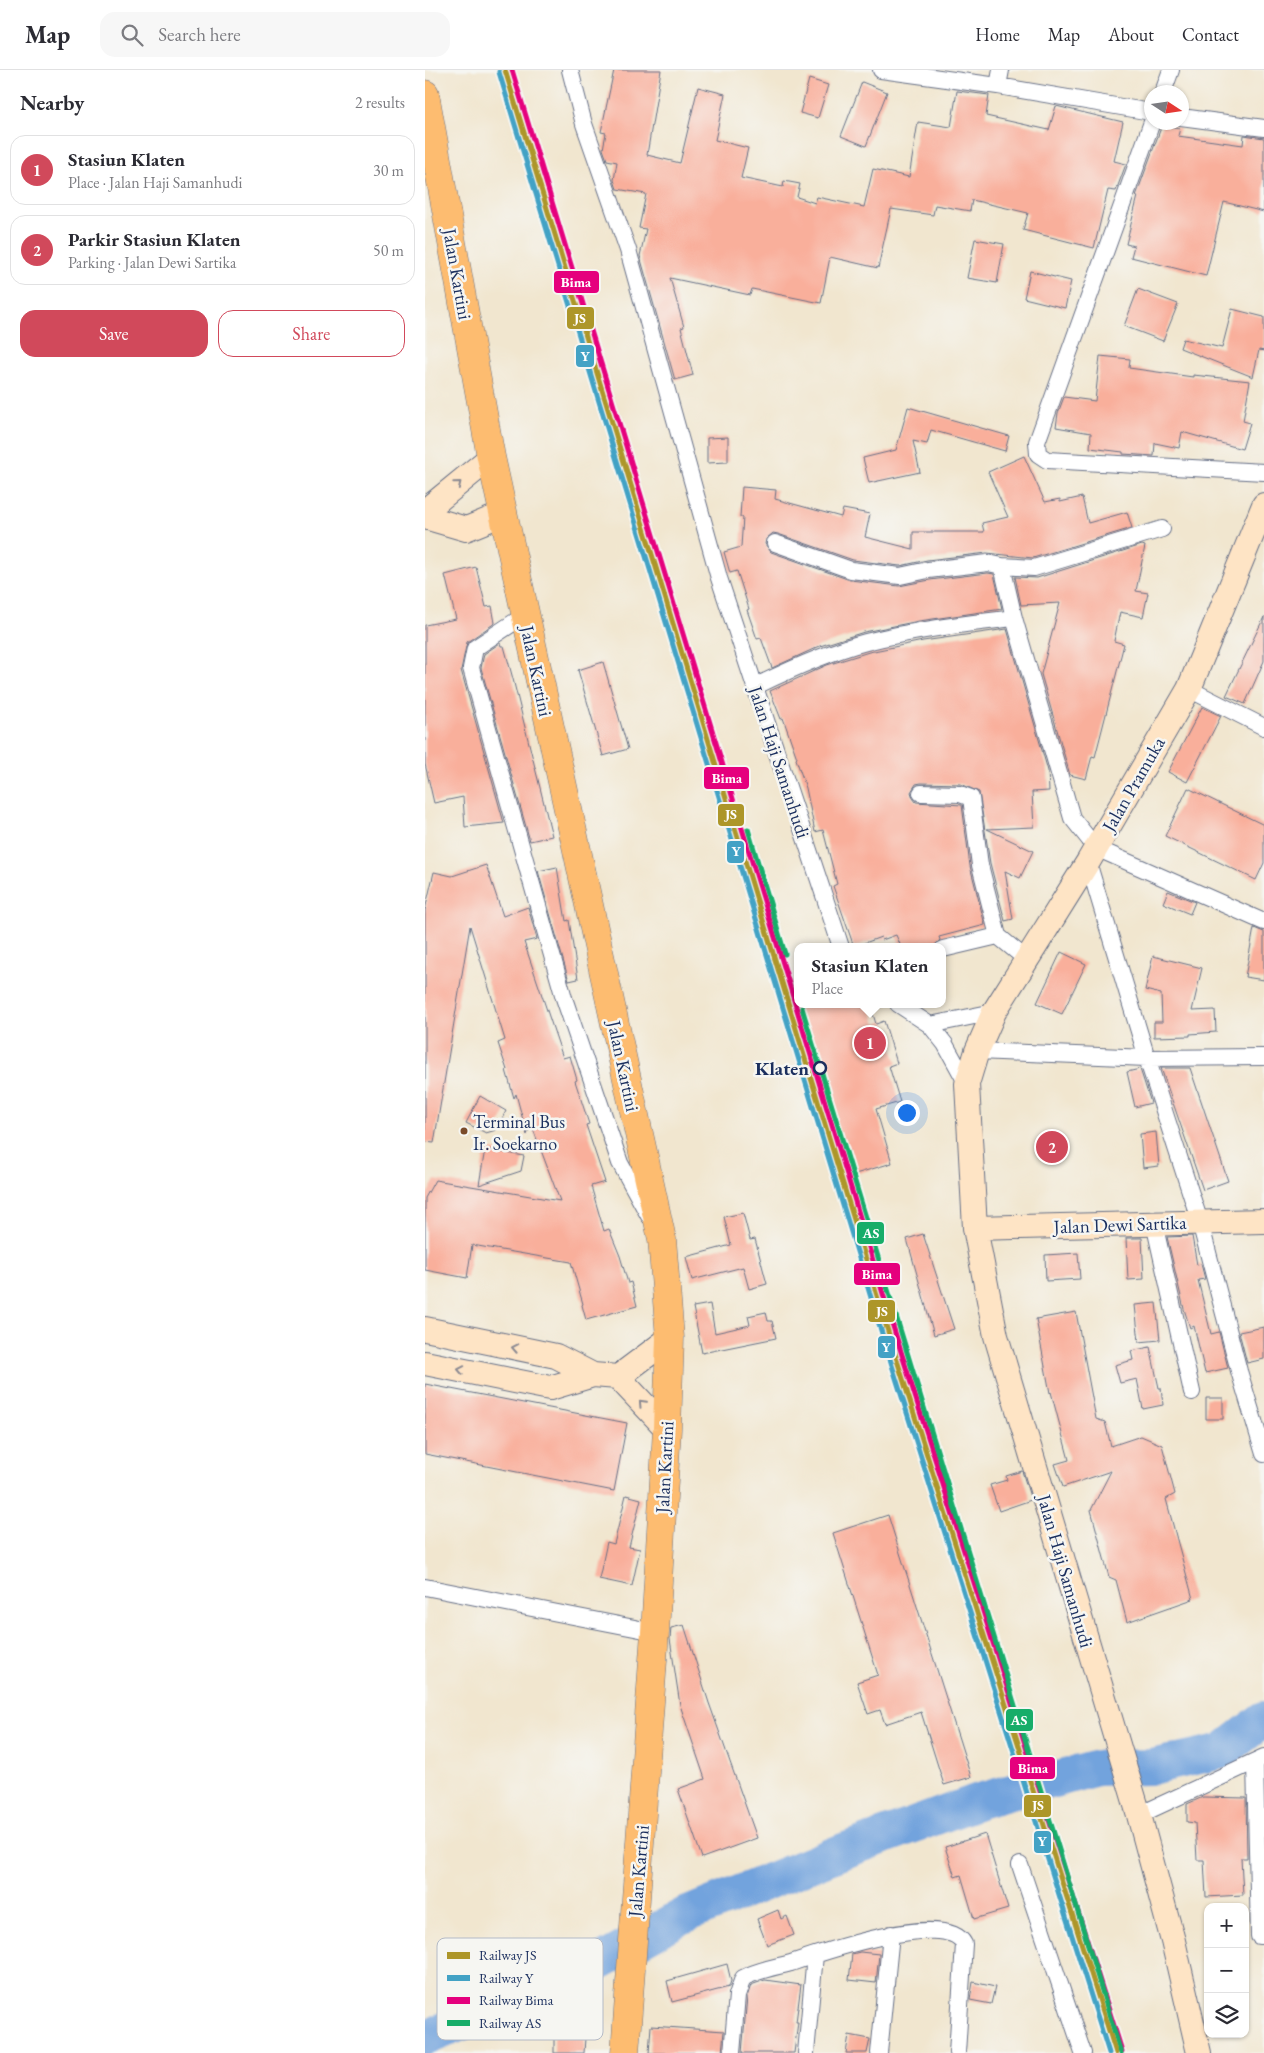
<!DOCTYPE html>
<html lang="en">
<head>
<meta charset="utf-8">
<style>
	:root { --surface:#fff; --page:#f7f7f7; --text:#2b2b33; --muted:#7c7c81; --line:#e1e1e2; --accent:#d1495b }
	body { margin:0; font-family:"EB Garamond",serif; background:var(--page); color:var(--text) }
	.controls { position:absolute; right:15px; bottom:15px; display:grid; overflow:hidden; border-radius:10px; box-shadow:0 1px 4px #0004 }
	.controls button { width:45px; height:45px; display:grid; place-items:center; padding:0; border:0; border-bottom:1px solid var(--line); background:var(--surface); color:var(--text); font:25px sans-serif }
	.compass { position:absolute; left:719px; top:15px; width:45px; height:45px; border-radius:50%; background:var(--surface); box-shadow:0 1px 4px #0004; rotate:102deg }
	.you { position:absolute; left:481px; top:1042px; width:18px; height:18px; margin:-12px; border:4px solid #fff; border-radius:50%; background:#1a73e8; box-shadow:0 0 0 8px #1a73e833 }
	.badge { display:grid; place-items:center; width:32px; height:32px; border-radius:50%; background:var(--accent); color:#fff; font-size:16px; font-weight:700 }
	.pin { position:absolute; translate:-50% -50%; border:2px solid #fff; box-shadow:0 1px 5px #0006 }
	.popup { position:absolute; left:369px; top:873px; width:152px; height:65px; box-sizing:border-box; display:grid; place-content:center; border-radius:10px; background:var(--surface); filter:drop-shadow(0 1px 4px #0005); font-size:16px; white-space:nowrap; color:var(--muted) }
	.popup b { font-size:19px; color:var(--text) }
	.popup::after { content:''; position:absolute; left:50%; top:100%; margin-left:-10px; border:10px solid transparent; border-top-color:var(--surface) }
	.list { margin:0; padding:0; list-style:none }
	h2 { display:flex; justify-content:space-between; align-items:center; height:65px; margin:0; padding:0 20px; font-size:21px }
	h2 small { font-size:16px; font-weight:400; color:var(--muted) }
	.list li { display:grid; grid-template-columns:32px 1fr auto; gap:15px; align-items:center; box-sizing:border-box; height:70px; margin:0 10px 10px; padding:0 10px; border:1px solid var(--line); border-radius:15px }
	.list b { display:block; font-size:19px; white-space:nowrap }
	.list p { margin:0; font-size:16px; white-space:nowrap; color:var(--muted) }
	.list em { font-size:16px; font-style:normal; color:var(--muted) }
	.actions { display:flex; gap:10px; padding:15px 20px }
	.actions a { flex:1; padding:11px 0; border:1px solid var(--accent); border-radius:15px; text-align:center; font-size:18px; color:var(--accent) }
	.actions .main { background:var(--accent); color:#fff }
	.icon { flex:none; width:28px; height:28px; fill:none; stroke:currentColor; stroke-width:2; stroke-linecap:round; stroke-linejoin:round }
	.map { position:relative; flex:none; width:839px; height:1983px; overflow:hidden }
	header { display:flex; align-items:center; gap:30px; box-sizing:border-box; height:70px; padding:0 25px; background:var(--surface); border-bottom:1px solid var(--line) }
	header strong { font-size:24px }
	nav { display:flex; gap:28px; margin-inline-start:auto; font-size:18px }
	.search { width:350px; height:45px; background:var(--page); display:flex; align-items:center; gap:12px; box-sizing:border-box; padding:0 18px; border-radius:15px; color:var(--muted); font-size:19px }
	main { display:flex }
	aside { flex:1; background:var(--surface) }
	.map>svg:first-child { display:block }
</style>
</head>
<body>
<header>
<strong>Map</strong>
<div class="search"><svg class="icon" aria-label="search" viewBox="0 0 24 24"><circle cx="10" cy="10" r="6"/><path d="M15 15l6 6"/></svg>Search here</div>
<nav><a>Home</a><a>Map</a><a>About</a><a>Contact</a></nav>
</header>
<main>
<aside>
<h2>Nearby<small>2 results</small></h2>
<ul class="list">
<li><span class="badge">1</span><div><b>Stasiun Klaten</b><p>Place · Jalan Haji Samanhudi</p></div><em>30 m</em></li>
<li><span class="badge">2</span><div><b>Parkir Stasiun Klaten</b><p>Parking · Jalan Dewi Sartika</p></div><em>50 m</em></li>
</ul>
<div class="actions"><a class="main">Save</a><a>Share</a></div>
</aside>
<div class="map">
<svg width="839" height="1983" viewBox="0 0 839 1983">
	<rect width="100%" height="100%" fill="#f6f6f2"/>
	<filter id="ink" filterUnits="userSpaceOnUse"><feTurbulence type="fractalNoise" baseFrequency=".02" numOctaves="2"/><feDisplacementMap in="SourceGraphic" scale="10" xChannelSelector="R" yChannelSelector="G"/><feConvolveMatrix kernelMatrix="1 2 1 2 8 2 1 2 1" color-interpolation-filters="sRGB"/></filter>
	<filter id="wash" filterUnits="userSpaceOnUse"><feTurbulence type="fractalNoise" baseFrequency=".0096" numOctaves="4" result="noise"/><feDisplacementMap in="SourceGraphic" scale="20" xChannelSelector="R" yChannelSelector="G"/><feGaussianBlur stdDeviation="1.12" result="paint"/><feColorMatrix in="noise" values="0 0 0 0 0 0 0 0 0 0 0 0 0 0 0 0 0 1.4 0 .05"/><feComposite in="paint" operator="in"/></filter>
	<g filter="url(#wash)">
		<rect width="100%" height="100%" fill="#f1e6cf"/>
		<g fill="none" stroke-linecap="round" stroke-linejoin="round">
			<path stroke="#72a3dd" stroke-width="36" d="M 0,1968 L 152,1905 L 258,1846 L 416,1782 L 554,1731 L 672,1698 L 726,1697 L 798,1681 L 839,1649"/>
		</g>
		<g id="blocks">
			<path fill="#f9af9b" d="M 189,0 L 236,0 L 222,85 L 255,93 L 273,17 L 300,24 L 290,70 L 323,78 L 316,108 L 358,117 L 359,111 L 375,114 L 372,127 L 390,133 L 392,127 L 439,137 L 448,99 L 484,107 L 493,52 L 526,57 L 532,21 L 564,25 L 561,46 L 624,60 L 631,36 L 698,52 L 689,91 L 701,94 L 691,121 L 683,120 L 669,178 L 598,160 L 603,143 L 547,130 L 545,141 L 510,135 L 508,145 L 466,139 L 453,198 L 405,187 L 396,233 L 327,219 L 325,225 L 245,208 L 259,257 L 256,258 L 268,305 L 250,310 L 215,186 L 221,159 L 214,158 L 221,124 L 192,119 L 189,110 L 192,92 L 182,90 L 178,79 L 181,63 L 176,62 Z
				M 384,9 L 403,15 L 393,48 L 375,43 Z
				M 437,12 L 462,22 L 441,76 L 416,66 Z
				M 737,55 L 755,58 L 753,66 L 818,75 L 819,65 L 839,68 L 839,142 L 799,132 L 781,206 L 706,187 L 709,176 L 701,174 L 713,126 L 711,126 Z
				M 550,169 L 579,174 L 572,213 L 542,208 Z
				M 605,201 L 646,211 L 640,238 L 599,228 Z
				M 713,219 L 753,234 L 738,271 L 699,256 Z
				M 807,239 L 839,247 L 839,281 L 834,280 L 828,307 L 755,278 L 758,269 L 797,278 Z
				M 675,286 L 705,289 L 704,298 L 768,307 L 768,305 L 825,311 L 818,351 L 825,353 L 817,379 L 757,362 L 754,378 L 730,373 L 729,386 L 698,384 L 698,382 L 665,378 L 666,363 L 631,357 L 633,343 L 639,327 L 670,331 Z
				M 483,337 L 584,366 L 580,381 L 506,360 L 502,374 L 488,371 L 495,402 L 444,413 L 438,388 L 471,380 Z
				M 303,367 L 303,392 L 282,393 L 282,368 Z
				M 599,386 L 620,432 L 635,429 L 635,432 L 657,427 L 663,453 L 702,442 L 707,458 L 608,488 L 562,483 L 502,490 L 475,496 L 428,490 L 353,464 L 348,463 L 341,469 L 340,474 L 346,482 L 425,510 L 474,516 L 505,510 L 563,503 L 569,504 L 577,539 L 494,551 L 439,562 L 395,576 L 347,598 L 336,568 L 332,569 L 322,540 L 324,539 L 312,501 L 305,503 L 299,482 L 316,477 L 318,447 L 315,447 L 317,417 L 351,420 L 350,429 L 416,447 L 418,439 L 445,444 L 440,467 L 488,479 L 488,462 L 559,462 L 557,453 L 583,447 L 563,402 Z
				M 717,475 L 720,476 L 711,521 L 723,523 L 718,547 L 695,542 L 689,571 L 699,574 L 670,687 L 667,686 L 661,709 L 645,705 L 616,604 L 635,533 L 596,535 L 590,507 L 612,508 Z
				M 51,497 L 61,537 L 67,536 L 70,553 L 42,572 L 36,600 L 79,753 L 40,757 L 38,727 L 9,733 L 0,694 L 0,555 L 31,549 L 20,505 Z
				M 839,547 L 839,591 L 820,634 L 801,626 Z
				M 582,559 L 623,701 L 624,721 L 607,722 L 609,757 L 562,759 L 608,781 L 595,808 L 580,801 L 588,849 L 580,851 L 565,793 L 554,722 L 536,714 L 496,713 L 491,714 L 486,722 L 488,728 L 491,732 L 537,735 L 545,796 L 560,855 L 514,867 L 515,870 L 508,877 L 476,877 L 471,865 L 457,870 L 456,867 L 429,877 L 408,816 L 412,814 L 398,760 L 390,762 L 381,718 L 371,689 L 372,688 L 358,648 L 356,649 L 345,621 L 402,595 L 444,582 L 498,571 Z
				M 75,573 L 76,576 L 79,576 L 88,609 L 127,766 L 105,771 L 56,598 L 59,584 Z
				M 178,592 L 203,679 L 178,686 L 153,600 Z
				M 777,637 L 796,646 L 762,712 L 743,702 Z
				M 763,718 L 839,755 L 839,793 L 831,810 L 740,766 Z
				M 61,795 L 78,846 L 103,837 L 112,869 L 99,872 L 138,988 L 145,986 L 152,1010 L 150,1011 L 164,1054 L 161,1055 L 180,1112 L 166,1116 L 179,1161 L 184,1159 L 195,1186 L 203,1213 L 206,1212 L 212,1236 L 161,1250 L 157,1235 L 158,1234 L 146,1192 L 47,1175 L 42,1208 L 0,1200 L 0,1128 L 10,1110 L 135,1131 L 105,1051 L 102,1065 L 91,1024 L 89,1028 L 81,1000 L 82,1000 L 73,973 L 80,970 L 45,856 L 9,1073 L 0,1072 L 0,840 L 9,802 L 27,806 Z
				M 132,797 L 141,851 L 144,850 L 153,909 L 144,911 L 113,801 Z
				M 743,821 L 770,832 L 765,844 L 738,833 Z
				M 829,858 L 839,862 L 839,910 L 820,907 Z
				M 636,882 L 661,894 L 637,944 L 612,933 Z
				M 728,886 L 777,898 L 767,941 L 790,940 L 791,962 L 765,964 L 765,966 L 729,967 L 729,952 L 737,952 L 736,924 L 720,920 Z
				M 369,934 L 445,934 L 451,954 L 459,951 L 472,993 L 464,996 L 475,1032 L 451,1039 L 467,1093 L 420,1107 Z
				M 736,998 L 765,998 L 803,1111 L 778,1120 Z
				M 715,999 L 726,1033 L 710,1037 L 702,1002 Z
				M 55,1026 L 81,1041 L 71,1060 L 61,1063 L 41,1053 Z
				M 731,1062 L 734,1096 L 718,1098 L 715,1064 Z
				M 60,1079 L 99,1086 L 96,1101 L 54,1115 Z
				M 318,1143 L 325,1170 L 330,1169 L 342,1214 L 324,1219 L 318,1197 L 267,1210 L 261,1187 L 306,1175 L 299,1147 Z
				M 498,1164 L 529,1259 L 509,1265 L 482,1169 Z
				M 767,1166 L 772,1195 L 776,1194 L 780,1209 L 773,1210 L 786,1264 L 794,1262 L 803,1298 L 780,1303 L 769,1256 L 765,1258 L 759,1239 L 742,1167 Z
				M 701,1168 L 717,1168 L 719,1209 L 703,1210 Z
				M 653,1183 L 655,1209 L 621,1211 L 620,1185 Z
				M 731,1233 L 735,1270 L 714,1272 L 710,1235 Z
				M 285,1234 L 290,1263 L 325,1255 L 323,1246 L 341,1242 L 343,1251 L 347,1251 L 351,1268 L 277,1283 L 268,1237 Z
				M 651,1242 L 671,1349 L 680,1352 L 686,1376 L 716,1366 L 737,1375 L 750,1424 L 741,1429 L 768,1529 L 702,1552 L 691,1510 L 684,1507 L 666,1440 L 686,1401 L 638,1417 L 630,1394 L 644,1390 L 626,1322 L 625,1323 L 611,1249 Z
				M 839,1257 L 839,1289 L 822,1293 L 814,1262 Z
				M 725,1277 L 734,1318 L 736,1318 L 738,1335 L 718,1339 L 712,1309 L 695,1313 L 690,1295 L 708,1290 L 706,1281 Z
				M 0,1314 L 202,1353 L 189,1421 L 0,1384 Z
				M 781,1328 L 798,1328 L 798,1349 L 781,1349 Z
				M 597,1401 L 606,1430 L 574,1441 L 565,1415 L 582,1410 L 581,1406 Z
				M 201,1425 L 216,1429 L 204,1477 L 215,1479 L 207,1516 L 174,1509 L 182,1472 L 189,1474 Z
				M 463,1445 L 546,1707 L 519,1715 L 496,1642 L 460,1654 L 455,1640 L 443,1644 L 432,1612 L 453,1605 L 408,1463 Z
				M 259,1555 L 284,1633 L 332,1768 L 277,1788 L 253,1719 L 280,1709 L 255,1635 L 245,1569 L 246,1558 Z
				M 778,1727 L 821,1728 L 822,1788 L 816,1788 L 818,1825 L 781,1827 L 779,1790 L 772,1790 L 770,1753 L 762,1752 L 762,1734 Z
				M 560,1764 L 583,1839 L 549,1849 L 536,1805 L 530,1807 L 520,1777 Z
				M 353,1840 L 356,1849 L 362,1846 L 369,1865 L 342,1875 L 332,1849 Z
				M 435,1882 L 454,1884 L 451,1913 L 424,1910 L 427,1884 Z
				M 302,1894 L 306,1911 L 304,1917 L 247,1932 L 242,1911 Z
				M 340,1910 L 376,1915 L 371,1952 L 373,1952 L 369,1983 L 317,1983 L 322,1927 L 326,1915 Z
				M 548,1912 L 570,1917 L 566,1934 L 545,1930 Z
				M 226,1956 L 299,1961 L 297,1983 L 224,1983 Z
				M 424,1965 L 445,1969 L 442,1983 L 421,1983 Z
				M 129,1966 L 160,1968 L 159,1983 L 129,1983 Z"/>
		</g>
	</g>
	<g filter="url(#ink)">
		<use href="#blocks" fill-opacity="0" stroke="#666f86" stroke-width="1"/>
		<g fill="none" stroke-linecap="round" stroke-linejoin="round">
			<g stroke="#666f86" stroke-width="18">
				<path id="street" d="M 145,0 L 159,54 L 203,180 L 294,508 L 416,877
					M 456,0 L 573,16 L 726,42
					M 573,16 L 576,0
					M 738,22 L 746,0
					M 756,47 L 839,58
					M 727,52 L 612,372 L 613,384 L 622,390 L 839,402
					M 737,459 L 609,498 L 577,496 L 589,548 L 647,748 L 671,778 L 839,852
					M 350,473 L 426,500 L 475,506 L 503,500 L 563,493 L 577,496
					M 100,545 L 50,578 L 46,598 L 139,928 L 195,1093 L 224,1146
					M 331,616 C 366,599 403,582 441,572 C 489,560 540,554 589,548
					M 764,619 L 839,657
					M 496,723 L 535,724 L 546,728 L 555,795 L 573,866 L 601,889
					M 518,879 L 573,866
					M 473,934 L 505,955 L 520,974 L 542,1014
					M 505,955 L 569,942
					M 552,981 L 722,988 L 663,792
					M 839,987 L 722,988 L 775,1152 L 814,1301 L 839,1384
					M 729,1153 L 767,1322
					M 0,1517 L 230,1562
					M 830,1692 L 834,1866 L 839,1866
					M 714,1745 L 839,1687
					M 595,1795 L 658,1983
					M 307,1983 L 312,1925 L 318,1908 C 332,1900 351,1897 366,1893 C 395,1883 522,1839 539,1874 L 532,1983
					M 381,1983 L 390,1885
					M 454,1983 L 466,1864"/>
			</g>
			<g stroke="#666f86" stroke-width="26">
				<path id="secondary" d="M 0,441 L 66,387
					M 0,447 L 41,459 L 78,444
					M 550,1158 L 839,1151
					M 0,1259 L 131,1286 L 168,1305
					M 0,1293 L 125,1318 L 168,1305 L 193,1307 L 245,1268
					M 193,1307 L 242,1359
					M 774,1983 L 748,1871 L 714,1745 L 571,1266 L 550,1158 L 542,1014 L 552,981 L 569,942 L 663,792 L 764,619 L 839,435"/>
			</g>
			<g stroke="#666f86" stroke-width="29">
				<path id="highway" d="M 0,24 L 66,387 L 237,1169 L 245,1268 L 242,1359 L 230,1562 L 200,1983"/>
			</g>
			<use href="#street" stroke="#fff" stroke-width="16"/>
			<use href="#secondary" stroke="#fee4c5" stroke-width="24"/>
			<use href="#highway" stroke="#fdbc6f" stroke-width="28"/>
			<g stroke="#f6f6f2" stroke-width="9">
				<path id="rail-1" d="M 80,0 L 460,1252 L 691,1983"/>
			</g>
			<g stroke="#f6f6f2" stroke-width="9">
				<path id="rail-2" d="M 74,2 L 454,1254 L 684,1983"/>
			</g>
			<g stroke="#f6f6f2" stroke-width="9">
				<path id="rail-3" d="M 87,0 L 466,1250 L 697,1981"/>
			</g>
			<g stroke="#f6f6f2" stroke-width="9">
				<path id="rail-4" d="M 323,759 L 360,884
					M 377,938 L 696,1983"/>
			</g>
			<use href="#rail-1" stroke="#ad9629" stroke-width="5"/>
			<use href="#rail-2" stroke="#43a2c5" stroke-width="5"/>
			<use href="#rail-3" stroke="#e5007d" stroke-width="5"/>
			<use href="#rail-4" stroke="#17ad69" stroke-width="5"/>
		</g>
		<defs><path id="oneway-chevron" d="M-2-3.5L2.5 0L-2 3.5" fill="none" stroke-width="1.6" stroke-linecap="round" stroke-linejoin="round" transform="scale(1.25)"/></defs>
		<g stroke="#8c8a92">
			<use href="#oneway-chevron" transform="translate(33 414) rotate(-39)"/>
			<use href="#oneway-chevron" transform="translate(90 1278) rotate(-169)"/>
			<use href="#oneway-chevron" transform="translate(36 1300) rotate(-169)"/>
			<use href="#oneway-chevron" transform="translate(217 1333) rotate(-133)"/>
		</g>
	</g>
	<circle fill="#f6f6f2" stroke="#1b2f5e" stroke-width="2.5" cx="395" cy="998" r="6"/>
	<circle fill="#7a4b2a" stroke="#f6f6f2" stroke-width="2" cx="39" cy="1061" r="4.5"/>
	<g text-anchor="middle" stroke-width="5" stroke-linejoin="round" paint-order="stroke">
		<g font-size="18" fill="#1b2f5e" stroke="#f6f6f2" text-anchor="start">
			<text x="48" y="1058">Terminal Bus<tspan x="48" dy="22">Ir. Soekarno</tspan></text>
		</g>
		<g font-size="19" fill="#1b2f5e" stroke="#f6f6f2">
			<text transform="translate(33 204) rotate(80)" y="7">Jalan Kartini</text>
			<text transform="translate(112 601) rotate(78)" y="7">Jalan Kartini</text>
			<text transform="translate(355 692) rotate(72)" y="7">Jalan Haji Samanhudi</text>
			<text transform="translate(708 714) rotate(-60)" y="7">Jalan Pramuka</text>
			<text transform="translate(199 996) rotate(78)" y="7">Jalan Kartini</text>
			<text transform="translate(695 1154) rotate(-2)" y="7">Jalan Dewi Sartika</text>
			<text transform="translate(239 1397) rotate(-87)" y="7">Jalan Kartini</text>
			<text transform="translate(641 1501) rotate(74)" y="7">Jalan Haji Samanhudi</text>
			<text transform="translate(213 1801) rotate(-85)" y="7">Jalan Kartini</text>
		</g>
		<g font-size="19" font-weight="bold" fill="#1b2f5e" stroke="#f6f6f2" text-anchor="end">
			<text x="384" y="1005">Klaten</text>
		</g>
	</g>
	<rect x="12" y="1868" width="166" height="102" rx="8" fill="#f6f6f2" stroke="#b4bac6" stroke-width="1"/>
	<rect x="22" y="1882" width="23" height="7" fill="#ad9629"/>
	<rect x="22" y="1905" width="23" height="6" fill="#43a2c5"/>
	<rect x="22" y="1927" width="23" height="7" fill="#e5007d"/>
	<rect x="22" y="1950" width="23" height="6" fill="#17ad69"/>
	<g font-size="14" fill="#1b2f5e">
		<text x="54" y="1890">Railway JS</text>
		<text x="54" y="1913">Railway Y</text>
		<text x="54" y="1935">Railway Bima</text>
		<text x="54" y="1958">Railway AS</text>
	</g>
	<g stroke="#f6f6f2" stroke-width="2">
		<rect x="128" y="200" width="47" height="24" rx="5" fill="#e5007d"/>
		<rect x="141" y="236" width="29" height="24" rx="5" fill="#ad9629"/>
		<rect x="150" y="274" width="20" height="24" rx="5" fill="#43a2c5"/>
		<rect x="278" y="696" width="47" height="24" rx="5" fill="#e5007d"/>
		<rect x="292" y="733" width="28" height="24" rx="5" fill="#ad9629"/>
		<rect x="301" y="770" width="19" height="24" rx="5" fill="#43a2c5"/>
		<rect x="431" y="1151" width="29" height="24" rx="5" fill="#17ad69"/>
		<rect x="428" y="1192" width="48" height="24" rx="5" fill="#e5007d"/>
		<rect x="442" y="1229" width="29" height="24" rx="5" fill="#ad9629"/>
		<rect x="452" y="1265" width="19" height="24" rx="5" fill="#43a2c5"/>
		<rect x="580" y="1638" width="29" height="24" rx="5" fill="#17ad69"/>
		<rect x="584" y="1686" width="47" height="24" rx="5" fill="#e5007d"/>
		<rect x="598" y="1724" width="29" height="24" rx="5" fill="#ad9629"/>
		<rect x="608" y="1760" width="19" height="24" rx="5" fill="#43a2c5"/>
	</g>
	<g font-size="14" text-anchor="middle" font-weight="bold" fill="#fff">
		<text x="151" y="217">Bima</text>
		<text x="155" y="253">JS</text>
		<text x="160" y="291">Y</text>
		<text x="302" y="713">Bima</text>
		<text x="306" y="749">JS</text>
		<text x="311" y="786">Y</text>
		<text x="446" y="1168">AS</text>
		<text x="452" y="1209">Bima</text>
		<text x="457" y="1246">JS</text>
		<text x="461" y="1282">Y</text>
		<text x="594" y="1655">AS</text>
		<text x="608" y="1703">Bima</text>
		<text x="613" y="1740">JS</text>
		<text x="617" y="1776">Y</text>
	</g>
</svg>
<div class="controls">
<button>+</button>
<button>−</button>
<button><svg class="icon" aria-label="layers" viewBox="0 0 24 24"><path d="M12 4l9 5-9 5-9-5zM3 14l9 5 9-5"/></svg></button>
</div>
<svg class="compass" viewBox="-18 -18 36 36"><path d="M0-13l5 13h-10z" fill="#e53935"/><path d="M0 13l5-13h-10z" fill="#7c7c81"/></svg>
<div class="you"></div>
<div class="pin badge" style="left:445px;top:973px">1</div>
<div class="popup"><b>Stasiun Klaten</b>Place</div>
<div class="pin badge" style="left:627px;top:1077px">2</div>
</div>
</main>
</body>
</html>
